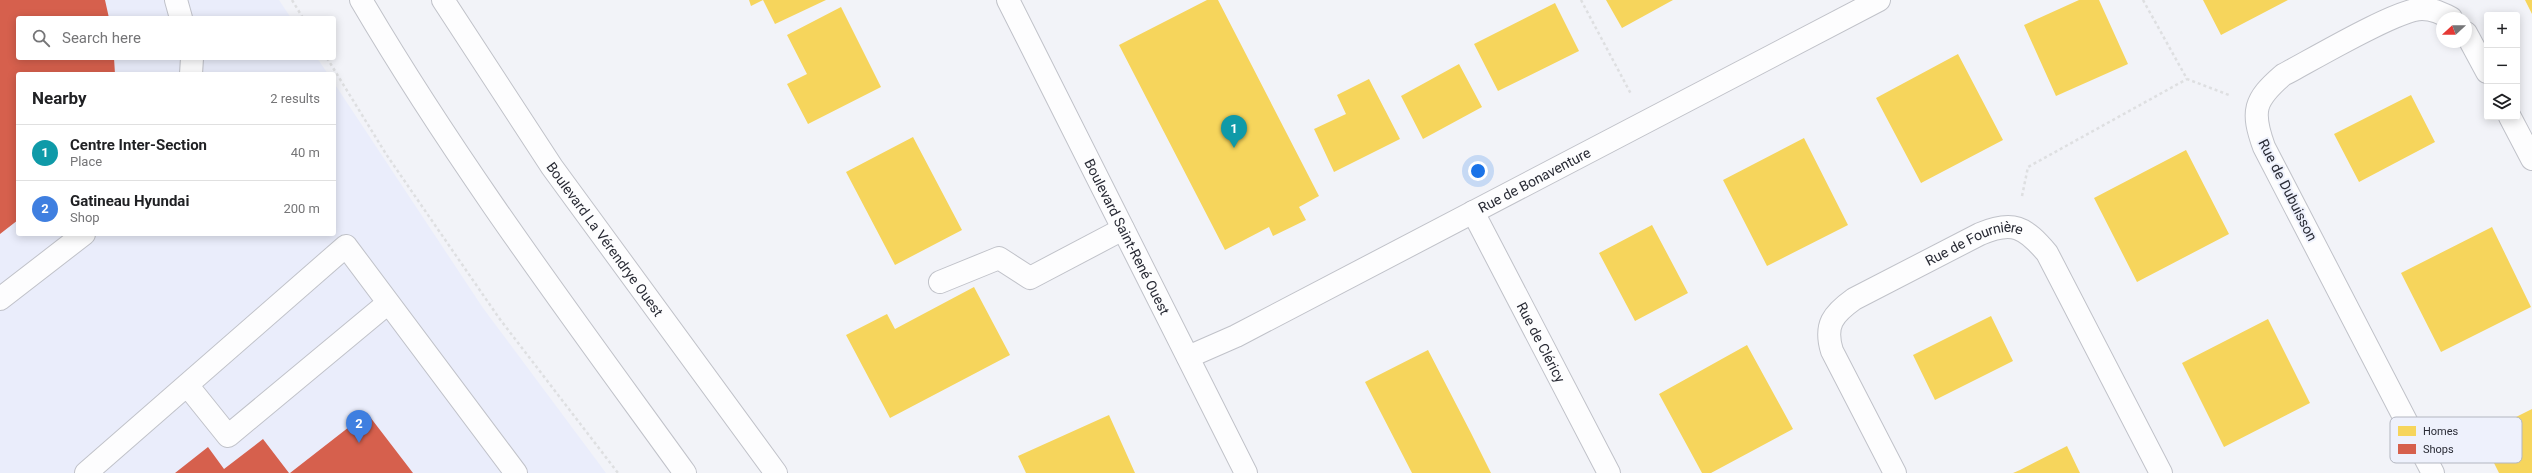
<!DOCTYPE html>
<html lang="en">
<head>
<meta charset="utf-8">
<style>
	:root { --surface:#fff; --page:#f6f6f6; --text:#202124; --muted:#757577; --line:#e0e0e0; --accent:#0f766e }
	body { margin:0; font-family:Roboto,sans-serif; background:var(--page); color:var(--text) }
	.controls { position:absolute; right:12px; top:12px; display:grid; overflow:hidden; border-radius:4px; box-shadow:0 2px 10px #0003 }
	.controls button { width:36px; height:36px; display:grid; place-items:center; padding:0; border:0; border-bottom:1px solid var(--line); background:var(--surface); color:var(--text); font:20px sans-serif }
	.compass { position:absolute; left:2436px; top:12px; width:36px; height:36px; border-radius:50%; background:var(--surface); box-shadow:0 2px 10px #0003; rotate:249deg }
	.you { position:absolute; left:1478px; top:171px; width:14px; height:14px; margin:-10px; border:3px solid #fff; border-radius:50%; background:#1a73e8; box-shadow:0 0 0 6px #1a73e833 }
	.badge { display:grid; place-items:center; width:26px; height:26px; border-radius:50%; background:var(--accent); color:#fff; font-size:13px; font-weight:700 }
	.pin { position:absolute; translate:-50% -33px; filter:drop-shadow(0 1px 2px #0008) }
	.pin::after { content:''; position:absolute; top:21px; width:14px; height:12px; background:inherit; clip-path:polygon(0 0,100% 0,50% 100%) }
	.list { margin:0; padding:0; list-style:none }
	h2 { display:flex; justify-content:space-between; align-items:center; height:52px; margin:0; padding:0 16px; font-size:17px }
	h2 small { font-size:13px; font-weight:400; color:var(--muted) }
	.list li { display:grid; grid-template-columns:26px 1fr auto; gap:12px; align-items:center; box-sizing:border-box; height:56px; padding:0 16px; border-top:1px solid var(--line) }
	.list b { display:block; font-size:15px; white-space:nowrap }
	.list p { margin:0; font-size:13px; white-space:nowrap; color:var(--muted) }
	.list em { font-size:13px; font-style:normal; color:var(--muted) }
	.icon { flex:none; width:22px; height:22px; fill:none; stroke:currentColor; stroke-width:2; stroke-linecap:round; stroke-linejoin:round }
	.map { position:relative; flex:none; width:2532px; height:473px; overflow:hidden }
	.search { position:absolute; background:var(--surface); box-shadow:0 2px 10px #0003; left:16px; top:16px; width:320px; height:44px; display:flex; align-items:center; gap:10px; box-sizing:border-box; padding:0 14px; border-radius:4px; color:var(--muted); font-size:15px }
	.panel { position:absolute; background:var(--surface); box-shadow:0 2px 10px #0003; left:16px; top:72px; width:320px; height:164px; border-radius:4px }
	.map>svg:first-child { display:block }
</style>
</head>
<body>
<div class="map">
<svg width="2532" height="473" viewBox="0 0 2532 473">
	<rect width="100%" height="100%" fill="#f2f3f8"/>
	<path fill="#eaedfb" d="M 0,0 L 279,0 L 291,18 L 18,18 L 18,58 L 317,58 L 328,74 L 18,74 L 18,234 L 334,234 L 334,83 L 483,308 L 606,473 L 0,473 Z"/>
	<path fill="#f6d55c" d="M 749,0 L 826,0 L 775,24 L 763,0 L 751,6 Z
		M 1207,0 L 1218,0 L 1319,196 L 1299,207 L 1306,220 L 1273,236 L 1269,227 L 1225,250 L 1119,45 Z
		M 1606,0 L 1673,0 L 1622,28 Z
		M 2079,0 L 2099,0 L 2128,64 L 2056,96 L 2024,25 Z
		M 2203,0 L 2288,0 L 2221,35 Z
		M 2525,0 L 2532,0 L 2532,14 Z
		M 1555,3 L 1579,51 L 1498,91 L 1474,44 Z
		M 841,7 L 881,87 L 808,124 L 787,84 L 807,74 L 787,35 Z
		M 1958,54 L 2003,140 L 1921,183 L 1876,98 Z
		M 1459,64 L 1482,107 L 1423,139 L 1401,96 Z
		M 1369,79 L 1400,139 L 1334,172 L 1314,129 L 1346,114 L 1337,95 Z
		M 2411,95 L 2435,142 L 2359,182 L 2334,134 Z
		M 913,137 L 962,230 L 895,265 L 846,172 Z
		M 1804,138 L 1848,225 L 1767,266 L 1723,180 Z
		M 2186,150 L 2229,234 L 2137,282 L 2094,198 Z
		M 1652,225 L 1688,293 L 1635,321 L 1599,253 Z
		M 2492,227 L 2531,307 L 2441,352 L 2401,273 Z
		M 974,287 L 1010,355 L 890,418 L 846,335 L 887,314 L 895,329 Z
		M 1991,316 L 2013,361 L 1935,400 L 1913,355 Z
		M 2268,319 L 2310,403 L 2224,447 L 2182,363 Z
		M 1747,345 L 1793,429 L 1711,473 L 1702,473 L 1659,394 Z
		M 1428,350 L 1471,433 L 1491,473 L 1412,473 L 1365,382 Z
		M 2532,409 L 2532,473 L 2499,473 L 2480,435 Z
		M 1109,415 L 1135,473 L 1026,473 L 1018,456 Z
		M 2067,446 L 2080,473 L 2013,473 L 2020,470 Z"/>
	<path fill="#d6604d" d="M 0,0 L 105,0 L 109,18 L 18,18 L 18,58 L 114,58 L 115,74 L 18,74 L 18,220 L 0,234 Z
		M 367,413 L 413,473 L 290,473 Z
		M 263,439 L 289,473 L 175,473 L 208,447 L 224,469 Z"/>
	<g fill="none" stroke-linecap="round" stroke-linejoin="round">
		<g stroke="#c0c2c9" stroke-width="24">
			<path id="service" d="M 176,0 L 181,18
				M 191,74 L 192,58
				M 940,282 L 999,258 L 1030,278 L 1123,229
				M 0,299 L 84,234
				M 187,385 L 228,436 L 388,303
				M 86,473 L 346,246 L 516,473"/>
		</g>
		<g stroke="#c0c2c9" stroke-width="24">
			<g id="minor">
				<path id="s1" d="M 1008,0 L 1246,473"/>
				<path d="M 2466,33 L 2487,72"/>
				<path d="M 2510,117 L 2532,159"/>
				<path id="s2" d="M 1473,212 L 1609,473"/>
				<path id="s3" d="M 1188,357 L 1236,336 L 1879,0"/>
				<path id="s4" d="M 1895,473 L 1832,351 C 1824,325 1833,314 1854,299 L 1980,234 C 2013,220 2025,227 2047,253 L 2161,473"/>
				<path d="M 2433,473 L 2264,147 C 2251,111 2254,100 2283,75 C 2310,61 2397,9 2422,9 C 2433,9 2441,13 2451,18"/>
			</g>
		</g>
		<g stroke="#c0c2c9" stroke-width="24">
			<g id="secondary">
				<path d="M 361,0 C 458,165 573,318 685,473"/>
				<path id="s5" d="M 443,0 L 552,167 L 776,473"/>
			</g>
		</g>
		<path stroke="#dedfe1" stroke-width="2.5" stroke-dasharray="3 3" stroke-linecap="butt" d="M 292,0 L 303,18
			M 1581,0 L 1631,94
			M 2143,0 L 2187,79 L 2229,95
			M 327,58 L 386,154 L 499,318 L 618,473
			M 2022,196 L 2028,167 L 2187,79"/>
		<use href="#service" stroke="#fdfdfe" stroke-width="22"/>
		<use href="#minor" stroke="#fdfdfe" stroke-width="22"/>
		<use href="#secondary" stroke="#fdfdfe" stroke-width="22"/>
	</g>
	<g text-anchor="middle" stroke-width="4" stroke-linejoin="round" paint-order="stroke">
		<g font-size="14" fill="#292b35" stroke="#eef1fc">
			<text dy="5" stroke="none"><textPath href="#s3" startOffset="389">Rue de Bonaventure</textPath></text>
			<text transform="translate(2288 190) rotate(63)" y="5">Rue de Dubuisson</text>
			<text dy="5" stroke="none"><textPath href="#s1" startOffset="265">Boulevard Saint-René Ouest</textPath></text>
			<text dy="5" stroke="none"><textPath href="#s5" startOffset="289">Boulevard La Vérendrye Ouest</textPath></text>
			<text dy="5" stroke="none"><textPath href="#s4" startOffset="333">Rue de Fournière</textPath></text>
			<text dy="5" stroke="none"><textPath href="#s2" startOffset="147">Rue de Cléricy</textPath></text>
		</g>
	</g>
	<rect x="2390" y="417" width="132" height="46" rx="6" fill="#eef1fc" stroke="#b3b6c0" stroke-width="1"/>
	<rect x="2398" y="426" width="18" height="10" fill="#f6d55c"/>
	<rect x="2398" y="444" width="18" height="10" fill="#d6604d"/>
	<g font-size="11" fill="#292b35">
		<text x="2423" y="435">Homes</text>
		<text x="2423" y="453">Shops</text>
	</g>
</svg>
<div class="controls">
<button>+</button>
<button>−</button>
<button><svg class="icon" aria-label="layers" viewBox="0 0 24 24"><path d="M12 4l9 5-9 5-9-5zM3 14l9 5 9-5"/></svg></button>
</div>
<svg class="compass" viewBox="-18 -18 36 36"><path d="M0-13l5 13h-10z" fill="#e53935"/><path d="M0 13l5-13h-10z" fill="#757577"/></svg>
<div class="you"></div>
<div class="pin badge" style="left:1234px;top:148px;background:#0f9aa8">1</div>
<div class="pin badge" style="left:359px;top:443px;background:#3f7fe0">2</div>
<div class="search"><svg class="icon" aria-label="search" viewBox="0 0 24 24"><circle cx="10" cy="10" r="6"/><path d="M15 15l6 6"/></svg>Search here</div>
<section class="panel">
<h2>Nearby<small>2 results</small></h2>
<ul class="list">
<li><span class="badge" style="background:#0f9aa8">1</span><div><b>Centre Inter-Section</b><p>Place</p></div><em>40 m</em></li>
<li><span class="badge" style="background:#3f7fe0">2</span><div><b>Gatineau Hyundai</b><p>Shop</p></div><em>200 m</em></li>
</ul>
</section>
</div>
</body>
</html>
